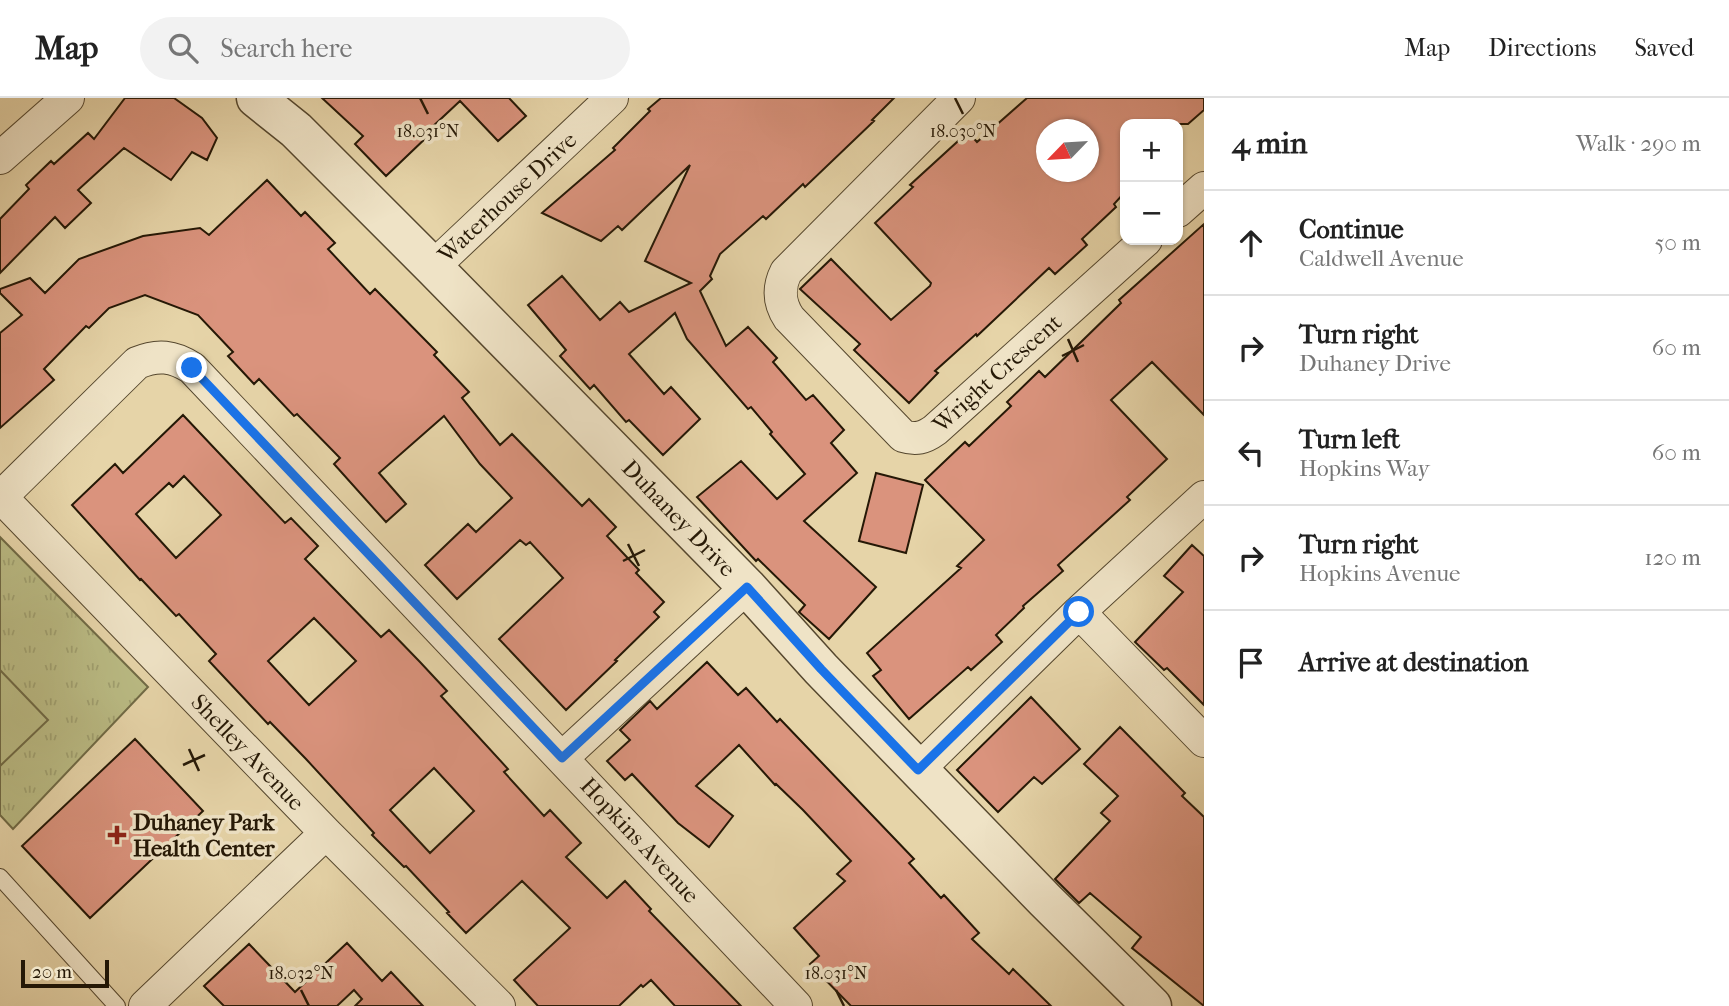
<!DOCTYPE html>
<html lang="en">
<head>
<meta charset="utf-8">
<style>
	:root { --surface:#fff; --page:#f2f2f2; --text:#222; --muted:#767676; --line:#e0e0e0 }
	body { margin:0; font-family:"IM FELL French Canon",serif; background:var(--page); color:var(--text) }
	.controls { position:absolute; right:21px; top:21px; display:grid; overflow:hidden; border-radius:14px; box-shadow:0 2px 5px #0004 }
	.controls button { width:63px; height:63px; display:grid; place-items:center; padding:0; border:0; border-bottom:2px solid var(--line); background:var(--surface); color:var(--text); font:35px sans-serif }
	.compass { position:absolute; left:1036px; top:21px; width:63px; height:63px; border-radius:50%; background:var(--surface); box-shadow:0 2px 5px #0004; rotate:245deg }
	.scale { position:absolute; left:21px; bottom:18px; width:88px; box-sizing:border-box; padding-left:7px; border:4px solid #251806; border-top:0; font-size:19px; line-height:24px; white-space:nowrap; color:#251806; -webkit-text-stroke:5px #efe3c6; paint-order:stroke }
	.stop { position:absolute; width:21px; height:21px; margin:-16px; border:5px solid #1a73e8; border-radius:50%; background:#fff }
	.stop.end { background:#1a73e8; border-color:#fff; box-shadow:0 2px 7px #0008 }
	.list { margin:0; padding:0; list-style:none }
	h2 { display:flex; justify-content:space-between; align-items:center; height:91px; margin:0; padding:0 28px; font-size:30px }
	h2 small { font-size:23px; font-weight:400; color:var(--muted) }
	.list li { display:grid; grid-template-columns:46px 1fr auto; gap:21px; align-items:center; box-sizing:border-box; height:105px; padding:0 28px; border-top:2px solid var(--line) }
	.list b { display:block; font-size:26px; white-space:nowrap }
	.list p { margin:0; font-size:23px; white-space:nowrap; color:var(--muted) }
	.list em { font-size:23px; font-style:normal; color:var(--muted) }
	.icon { flex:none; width:38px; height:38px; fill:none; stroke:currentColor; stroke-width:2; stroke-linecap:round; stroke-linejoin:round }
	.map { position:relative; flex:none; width:1204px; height:908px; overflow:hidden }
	header { display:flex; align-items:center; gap:42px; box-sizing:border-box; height:98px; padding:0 35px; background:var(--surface); border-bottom:2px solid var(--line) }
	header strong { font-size:33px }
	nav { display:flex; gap:38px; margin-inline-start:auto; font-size:24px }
	.search { width:490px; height:63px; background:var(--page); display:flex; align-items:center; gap:18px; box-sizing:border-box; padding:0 24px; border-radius:38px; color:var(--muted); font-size:26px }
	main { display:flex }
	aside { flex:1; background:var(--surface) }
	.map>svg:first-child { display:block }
</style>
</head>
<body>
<header>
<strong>Map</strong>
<div class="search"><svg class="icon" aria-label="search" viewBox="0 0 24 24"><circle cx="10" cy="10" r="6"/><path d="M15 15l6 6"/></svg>Search here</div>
<nav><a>Map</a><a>Directions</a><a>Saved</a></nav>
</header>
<main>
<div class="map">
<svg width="1204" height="908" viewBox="0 0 1204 908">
	<defs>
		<pattern id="grass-tufts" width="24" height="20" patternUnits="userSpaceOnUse" patternTransform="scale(1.75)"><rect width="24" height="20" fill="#babb84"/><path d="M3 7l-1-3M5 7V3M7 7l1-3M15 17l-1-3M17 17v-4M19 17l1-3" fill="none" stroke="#a0a070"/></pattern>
	</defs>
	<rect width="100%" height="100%" fill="#e6d4a8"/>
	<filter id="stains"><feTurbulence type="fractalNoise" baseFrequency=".00286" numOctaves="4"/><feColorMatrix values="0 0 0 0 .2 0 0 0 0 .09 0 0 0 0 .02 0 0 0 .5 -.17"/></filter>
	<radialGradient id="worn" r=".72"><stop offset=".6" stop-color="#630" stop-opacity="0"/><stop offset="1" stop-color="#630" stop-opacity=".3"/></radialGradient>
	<path fill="url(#grass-tufts)" stroke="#706a45" stroke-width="2" d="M 0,439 L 148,589 L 13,731 L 0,717 Z"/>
	<path fill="#babb84" stroke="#706a45" stroke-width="2" d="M 0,572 L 48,622 L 0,668 Z"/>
	<path fill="#da937d" stroke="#251806" stroke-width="2" fill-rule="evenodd" d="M 125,0 L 174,0 L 202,20 L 217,40 L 207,62 L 192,54 L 171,82 L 124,50 L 78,92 L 91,105 L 65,130 L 55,119 L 0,175 L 0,121 L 29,91 L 26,87 L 51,63 L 54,66 L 88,35 L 94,41 Z
		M 322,0 L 509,0 L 526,18 L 498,43 L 460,3 L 428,33 L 430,36 L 386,78 L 355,46 L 363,38 Z
		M 661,0 L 894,0 L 872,22 L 874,23 L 805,89 L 803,86 L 766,121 L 763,118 L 720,156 L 710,178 L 712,181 L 700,193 L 726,248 L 748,229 L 777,260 L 773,264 L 806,302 L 813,297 L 844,332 L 831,345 L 857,375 L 804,423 L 876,489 L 829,541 L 799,514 L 805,507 L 758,461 L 756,463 L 697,399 L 741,363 L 777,401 L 805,376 L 770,336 L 772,334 L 751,309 L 748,311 L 687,241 L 675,215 L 629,256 L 664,296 L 671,289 L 700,321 L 663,357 L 629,322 L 626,324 L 594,287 L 590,291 L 560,258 L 566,252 L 528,207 L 562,178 L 600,222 L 620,204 L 629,214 L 691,185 L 645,163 L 690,67 L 622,132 L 618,128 L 601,143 L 542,115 L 615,52 L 613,50 L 650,13 L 648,11 Z
		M 1027,0 L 1204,0 L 1204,12 L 1188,26 L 1125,26 L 1125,94 L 1114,106 L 1116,109 L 1082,141 L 1087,147 L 1055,176 L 1049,170 L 977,238 L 976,236 L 935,273 L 938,275 L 909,305 L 854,252 L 860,246 L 800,191 L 831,161 L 891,222 L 930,188 L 931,185 L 875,125 L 913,89 L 910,87 L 968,34 L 977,44 ZM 1046,32 L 1088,32 L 1088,74 L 1046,74 Z
		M 267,82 L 301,118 L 305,114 L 335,145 L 328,151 L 370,196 L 375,191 L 437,254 L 434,257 L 469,294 L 462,300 L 500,347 L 512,336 L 582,408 L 589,401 L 616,429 L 607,438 L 639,472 L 636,475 L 664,504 L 654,514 L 659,519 L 615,562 L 617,563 L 566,612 L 499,541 L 563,480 L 530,444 L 526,447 L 520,442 L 457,501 L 425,467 L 468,426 L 476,434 L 512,400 L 480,366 L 444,318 L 379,375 L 406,406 L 386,424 L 334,366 L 340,360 L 297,316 L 294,318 L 259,281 L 254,286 L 228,258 L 233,254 L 198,217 L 145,197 L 109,210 L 89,230 L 86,228 L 44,271 L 54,282 L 0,330 L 0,235 L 22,217 L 0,195 L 0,191 L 30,180 L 45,195 L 79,161 L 143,138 L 200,130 L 209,137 Z
		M 1204,126 L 1204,317 L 1152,264 L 1111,302 L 1167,361 L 1127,399 L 1130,402 L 1058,467 L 1063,473 L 1023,508 L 1024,510 L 996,537 L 1002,544 L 971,572 L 968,569 L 909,621 L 873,578 L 881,572 L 867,555 L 961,470 L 957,468 L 984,442 L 925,382 L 965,344 L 969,348 L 1011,308 L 1007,304 L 1039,273 L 1045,279 L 1121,205 L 1119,202 Z
		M 183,317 L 285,425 L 291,420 L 318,448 L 305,461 L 381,539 L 389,532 L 420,564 L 447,593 L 441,598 L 508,671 L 504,674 L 544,718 L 550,712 L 581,745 L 566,759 L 607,800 L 625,783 L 651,811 L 649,813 L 741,908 L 675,908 L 651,882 L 643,889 L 641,887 L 619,908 L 538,908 L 514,882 L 570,830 L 522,783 L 466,835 L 447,815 L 449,814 L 406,768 L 404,769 L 372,737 L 374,735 L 306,661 L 270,624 L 268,626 L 209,563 L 216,556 L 179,516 L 176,518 L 141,481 L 140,482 L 72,407 L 115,366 L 123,375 ZM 184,378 L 221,417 L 176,460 L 136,416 L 169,385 L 173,389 ZM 314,520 L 356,563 L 309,607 L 268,563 ZM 434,670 L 474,713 L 430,755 L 390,712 Z
		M 876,375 L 923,387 L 906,455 L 859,443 Z
		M 1192,447 L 1204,458 L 1204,607 L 1167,570 L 1164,572 L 1135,544 L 1183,494 L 1164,478 Z
		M 707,564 L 738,597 L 746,590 L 777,624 L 780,621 L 914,761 L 909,765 L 941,800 L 944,797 L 979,835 L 972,841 L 1009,876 L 1013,871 L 1051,908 L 851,908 L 810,866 L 819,858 L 794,830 L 845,783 L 837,776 L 851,763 L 803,712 L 776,686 L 775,687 L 739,647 L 696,688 L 733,718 L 709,749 L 678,725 L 632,676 L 625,682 L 607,663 L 630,642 L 620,632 L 650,603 L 657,611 Z
		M 1031,599 L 1080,651 L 1042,686 L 1034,679 L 998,714 L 957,672 Z
		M 1120,629 L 1185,695 L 1182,698 L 1204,719 L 1204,908 L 1132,850 L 1141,839 L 1090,795 L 1079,805 L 1055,781 L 1110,723 L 1101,715 L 1118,698 L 1084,666 Z
		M 135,641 L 203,713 L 90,820 L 22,748 Z
		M 347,845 L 382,883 L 391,874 L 423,908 L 355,908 L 362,901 L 354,892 L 337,908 L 224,908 L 204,888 L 249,846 L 295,894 Z"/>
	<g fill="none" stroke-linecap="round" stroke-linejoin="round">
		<g stroke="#55472e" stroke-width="18">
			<path id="service" d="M 0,779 L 117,908"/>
		</g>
		<g stroke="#55472e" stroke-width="34">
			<path id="minor" d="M 959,0 L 786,174 C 778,190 779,205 789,220 L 903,338 C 916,342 924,340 935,332 L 1146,142
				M 0,60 L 68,0
				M 1178,113 L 1204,90
				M 433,169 L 612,0
				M 0,398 L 326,735 L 499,908
				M 1,399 L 137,265 C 158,256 173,258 192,270 L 796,908
				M 1079,514 L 1204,643
				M 562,660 L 747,489
				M 918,672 L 1079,514 L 1204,399
				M 145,908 L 326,735"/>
		</g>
		<g stroke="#55472e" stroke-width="41">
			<path id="tertiary" d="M 256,0 L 296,32 L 433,169 L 747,489 L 821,571 L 1045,802 L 1152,908"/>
		</g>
		<use href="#service" stroke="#efe3c6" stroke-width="16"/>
		<use href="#minor" stroke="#efe3c6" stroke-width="32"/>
		<use href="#tertiary" stroke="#efe3c6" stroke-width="38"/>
	</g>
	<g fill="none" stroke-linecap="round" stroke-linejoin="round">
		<path stroke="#1a73e8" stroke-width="9" d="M 192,270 L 562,660 L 747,489 L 821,571 L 918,672 L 1079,514"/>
	</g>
	<path fill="none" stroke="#251806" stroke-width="2.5" d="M 420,0 L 428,16M 955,0 L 963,16M 1068,241 L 1078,264M 1062,258 L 1084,247M 628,446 L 639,468M 623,463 L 645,452M 189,651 L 199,673M 183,667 L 205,657M 301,892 L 309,908M 836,892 L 844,908"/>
	<path fill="#8f2418" stroke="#efe3c6" stroke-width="2.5" d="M113.5 726.5h7v7h7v7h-7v7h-7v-7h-7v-7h7z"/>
	<g text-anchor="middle" stroke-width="7" stroke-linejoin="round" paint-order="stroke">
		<g font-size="23" fill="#251806" stroke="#efe3c6">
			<text transform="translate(507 99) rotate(-43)" y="8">Waterhouse Drive</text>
			<text transform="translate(997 275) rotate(-42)" y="8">Wright Crescent</text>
			<text transform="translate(679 420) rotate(46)" y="8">Duhaney Drive</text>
			<text transform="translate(248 654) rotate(46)" y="8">Shelley Avenue</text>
			<text transform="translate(640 742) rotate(47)" y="8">Hopkins Avenue</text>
		</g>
		<g font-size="23" font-weight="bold" fill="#251806" stroke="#efe3c6" text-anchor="start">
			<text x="133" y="732">Duhaney Park<tspan x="133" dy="26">Health Center</tspan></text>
		</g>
	</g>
	<g font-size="18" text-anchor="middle" fill="#251806" stroke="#efe3c6" stroke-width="7" stroke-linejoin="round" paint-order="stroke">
		<text x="428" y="39">18.031°N</text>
		<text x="963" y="39">18.030°N</text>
		<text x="301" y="881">18.032°N</text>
		<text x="836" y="881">18.031°N</text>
	</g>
	<rect width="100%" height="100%" filter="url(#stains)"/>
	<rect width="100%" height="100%" fill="url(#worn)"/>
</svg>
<div class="controls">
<button>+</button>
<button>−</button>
</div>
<svg class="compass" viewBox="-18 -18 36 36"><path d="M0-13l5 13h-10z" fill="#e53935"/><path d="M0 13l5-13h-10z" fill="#767676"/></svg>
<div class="scale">20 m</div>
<div class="stop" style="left:1079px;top:514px"></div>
<div class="stop end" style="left:192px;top:270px"></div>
</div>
<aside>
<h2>4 min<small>Walk · 290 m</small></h2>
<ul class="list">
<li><svg class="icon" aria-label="ahead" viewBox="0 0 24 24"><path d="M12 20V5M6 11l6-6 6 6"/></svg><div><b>Continue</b><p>Caldwell Avenue</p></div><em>50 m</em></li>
<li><svg class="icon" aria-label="right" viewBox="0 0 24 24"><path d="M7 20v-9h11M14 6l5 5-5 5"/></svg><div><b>Turn right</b><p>Duhaney Drive</p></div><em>60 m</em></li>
<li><svg class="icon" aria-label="left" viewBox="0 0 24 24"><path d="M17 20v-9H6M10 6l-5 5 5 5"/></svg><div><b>Turn left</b><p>Hopkins Way</p></div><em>60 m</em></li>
<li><svg class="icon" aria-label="right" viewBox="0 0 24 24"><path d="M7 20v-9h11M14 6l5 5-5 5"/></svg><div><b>Turn right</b><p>Hopkins Avenue</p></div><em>120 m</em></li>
<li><svg class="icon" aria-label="arrive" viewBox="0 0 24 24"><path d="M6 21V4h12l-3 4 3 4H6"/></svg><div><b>Arrive at destination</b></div></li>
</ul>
</aside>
</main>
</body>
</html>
